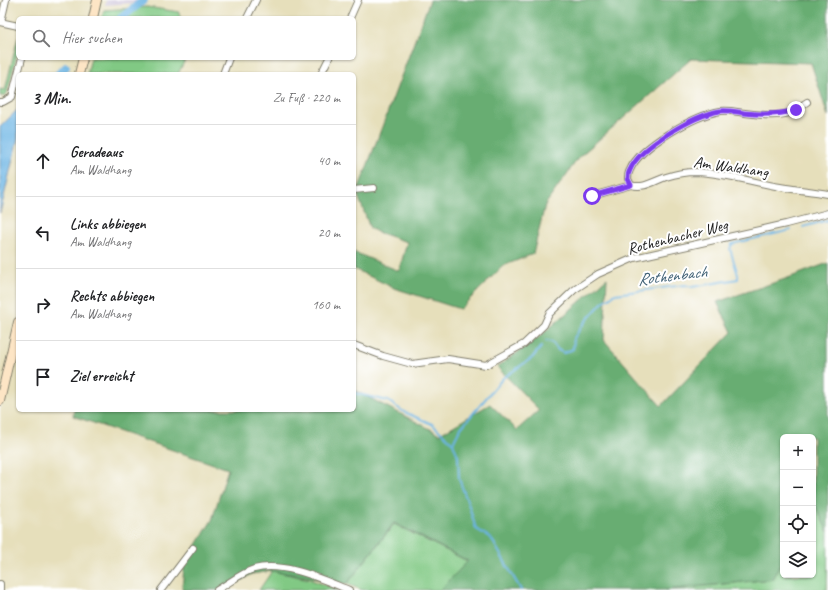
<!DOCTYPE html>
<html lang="de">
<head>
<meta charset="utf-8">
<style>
	:root { --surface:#fff; --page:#f6f6f6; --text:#202124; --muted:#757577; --line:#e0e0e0 }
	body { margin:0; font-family:Caveat,sans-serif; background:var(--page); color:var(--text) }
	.controls { position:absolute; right:12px; bottom:12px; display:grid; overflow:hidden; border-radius:6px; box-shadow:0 1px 3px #0004 }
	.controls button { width:36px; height:36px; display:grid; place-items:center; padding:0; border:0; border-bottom:1px solid var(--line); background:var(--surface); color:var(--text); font:20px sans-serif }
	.stop { position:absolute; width:12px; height:12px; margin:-9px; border:3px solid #7c3aed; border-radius:50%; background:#fff }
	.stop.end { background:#7c3aed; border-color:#fff; box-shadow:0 1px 4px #0008 }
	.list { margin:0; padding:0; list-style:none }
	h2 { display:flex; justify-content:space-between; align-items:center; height:52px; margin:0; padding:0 16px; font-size:17px }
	h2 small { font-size:13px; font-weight:400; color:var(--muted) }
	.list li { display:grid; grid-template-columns:26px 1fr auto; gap:12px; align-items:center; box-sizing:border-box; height:72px; padding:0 16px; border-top:1px solid var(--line) }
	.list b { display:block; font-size:15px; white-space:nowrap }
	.list p { margin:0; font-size:13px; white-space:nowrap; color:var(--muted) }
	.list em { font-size:13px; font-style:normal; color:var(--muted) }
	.icon { flex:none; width:22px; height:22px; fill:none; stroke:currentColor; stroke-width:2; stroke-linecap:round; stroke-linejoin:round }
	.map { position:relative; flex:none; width:828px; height:590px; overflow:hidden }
	.search { position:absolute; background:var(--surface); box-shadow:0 1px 3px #0004; left:16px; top:16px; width:340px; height:44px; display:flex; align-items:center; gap:10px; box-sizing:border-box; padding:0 14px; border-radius:6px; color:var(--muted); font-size:15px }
	.panel { position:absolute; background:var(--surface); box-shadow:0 1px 3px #0004; left:16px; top:72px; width:340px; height:340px; border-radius:6px }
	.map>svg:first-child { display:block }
</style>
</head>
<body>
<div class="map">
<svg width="828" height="590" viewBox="0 0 828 590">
	<rect width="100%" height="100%" fill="#fff"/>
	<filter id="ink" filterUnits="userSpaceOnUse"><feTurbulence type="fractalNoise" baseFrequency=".025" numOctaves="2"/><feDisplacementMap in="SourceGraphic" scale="8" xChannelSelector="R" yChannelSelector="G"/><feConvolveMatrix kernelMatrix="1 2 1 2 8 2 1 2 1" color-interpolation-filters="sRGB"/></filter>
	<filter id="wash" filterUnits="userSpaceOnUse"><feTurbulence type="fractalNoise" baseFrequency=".012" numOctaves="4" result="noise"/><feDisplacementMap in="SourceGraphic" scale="16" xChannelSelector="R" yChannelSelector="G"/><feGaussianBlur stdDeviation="0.9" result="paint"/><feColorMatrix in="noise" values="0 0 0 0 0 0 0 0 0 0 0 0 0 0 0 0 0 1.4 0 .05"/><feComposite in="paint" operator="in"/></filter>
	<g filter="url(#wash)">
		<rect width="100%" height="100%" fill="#e6dfbb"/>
		<path fill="#c9bfd7" d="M 106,0 L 138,0 L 135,3 L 105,5 Z"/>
		<path fill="#81c984" stroke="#4e7250" d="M 147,7 L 179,12 L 181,18 L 102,18 L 104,10 Z
			M 18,37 L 18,51 L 7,93 L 5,96 L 0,96 L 0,89 L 5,90 Z
			M 91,58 L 186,58 L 178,74 L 87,74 Z
			M 815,505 L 828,532 L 827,590 L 665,590 L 772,579 L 783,560 L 783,575 L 813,575 L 813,508 Z
			M 394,524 L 469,562 L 440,590 L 362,590 L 347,584 Z
			M 272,571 L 309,579 L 339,590 L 259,590 Z"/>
		<path fill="#68ad72" stroke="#426447" d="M 430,0 L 828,0 L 828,116 L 811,63 L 691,59 L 579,157 L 545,205 L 533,254 L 503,266 L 460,309 L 394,288 L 354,269 L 354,252 L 399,271 L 407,242 L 377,232 L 370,228 L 357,193 Z
			M 828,263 L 828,532 L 815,505 L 813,508 L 813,437 L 783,437 L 783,560 L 772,579 L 665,590 L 440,590 L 468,561 L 394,523 L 347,584 L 272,571 L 252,574 L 225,590 L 182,590 L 184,566 L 212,520 L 228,469 L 73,416 L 74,410 L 354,410 L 354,390 L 440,434 L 490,404 L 517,430 L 539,410 L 497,367 L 538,338 L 607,278 L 604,340 L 661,406 L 732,332 L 717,302 L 788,278 Z"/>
		<path fill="#6db5e4" stroke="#446880" d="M 18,109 L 18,138 L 0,213 L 0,127 Z"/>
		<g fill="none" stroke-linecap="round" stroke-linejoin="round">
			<path stroke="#6db5e4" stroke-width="2" d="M 803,227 L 828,220
				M 546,341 L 552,342 L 558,350 L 564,353 L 573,349 L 574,338 L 584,323 L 603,302 L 615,294 L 685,285 L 692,287 L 738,279 L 738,275 L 730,249 L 732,244 L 791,230
				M 354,393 L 388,401 L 404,412 L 432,424 L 453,443 L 460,429 L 503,378 L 532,358 L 541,347
				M 453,443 L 458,456 L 459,479 L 469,506 L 476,529 L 491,538 L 521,590"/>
			<path stroke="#6db5e4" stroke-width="8" d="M 121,18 L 144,0
				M 58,74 L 66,67"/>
		</g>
	</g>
	<g filter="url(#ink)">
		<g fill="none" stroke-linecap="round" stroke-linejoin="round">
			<g stroke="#817e6c" stroke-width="8">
				<path id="minor" d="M 247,18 L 256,0
					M 350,18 L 358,0
					M 0,22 L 18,26
					M 1,22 L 6,0
					M 223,74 L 229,58
					M 321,74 L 329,58
					M 0,102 L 3,102 L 12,97 L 22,58
					M 807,102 C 803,104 800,108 797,110 C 782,118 761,115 745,113 C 737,112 729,110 721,111 C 695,115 640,146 630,170 C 628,173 628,176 628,179 L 631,185 C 644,189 654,181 666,177 C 675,174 685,172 696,172 C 724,173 752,182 780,187 C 796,190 812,191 828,194
					M 354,190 L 374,188
					M 592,196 L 631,185
					M 354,345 L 383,356 L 412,364 L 448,359 L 486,365 L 524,344 L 544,325 L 549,314 L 574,290 L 598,274 L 634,258 L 786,224 L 828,213
					M 0,584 L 0,590
					M 161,590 L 193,548
					M 217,590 C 229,583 241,573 254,569 C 284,561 321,579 349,590"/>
			</g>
			<g stroke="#817e6c" stroke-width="10">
				<path id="secondary" d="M 93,18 L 97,0
					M 79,74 L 83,58
					M 0,401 L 18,322"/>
			</g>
			<use href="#minor" stroke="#fff" stroke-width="6"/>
			<use href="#secondary" stroke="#fde5c5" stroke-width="8"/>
		</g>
	</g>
	<g fill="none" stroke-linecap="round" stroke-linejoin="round" filter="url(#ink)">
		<path stroke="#7c3aed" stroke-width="5" d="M 592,196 L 631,185 L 628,179 C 628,176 628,173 630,170 C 640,146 695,115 720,111 C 729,110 736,112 744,113 C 762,115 779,115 796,110"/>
	</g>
	<g text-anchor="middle" stroke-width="4" stroke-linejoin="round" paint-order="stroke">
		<g font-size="16" fill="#1c1c1c" stroke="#fff">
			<text transform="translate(731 166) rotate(8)" y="6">Am Waldhang</text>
			<text transform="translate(677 236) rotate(-14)" y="6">Rothenbacher Weg</text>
		</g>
		<g font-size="17" font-style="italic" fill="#406176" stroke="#fff">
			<text transform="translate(672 275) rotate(-7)" y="6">Rothenbach</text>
		</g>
	</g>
</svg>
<div class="controls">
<button>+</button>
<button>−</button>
<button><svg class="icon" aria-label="locate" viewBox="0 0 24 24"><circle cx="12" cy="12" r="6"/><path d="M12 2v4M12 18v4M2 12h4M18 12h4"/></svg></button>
<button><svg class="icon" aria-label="layers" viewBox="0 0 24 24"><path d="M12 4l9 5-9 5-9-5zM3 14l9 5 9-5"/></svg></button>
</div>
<div class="stop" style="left:592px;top:196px"></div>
<div class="stop end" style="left:796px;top:110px"></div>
<div class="search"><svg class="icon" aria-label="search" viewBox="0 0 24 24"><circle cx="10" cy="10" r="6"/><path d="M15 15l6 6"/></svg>Hier suchen</div>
<section class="panel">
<h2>3 Min.<small>Zu Fuß · 220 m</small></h2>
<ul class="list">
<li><svg class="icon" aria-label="ahead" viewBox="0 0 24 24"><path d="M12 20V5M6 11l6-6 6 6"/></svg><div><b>Geradeaus</b><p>Am Waldhang</p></div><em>40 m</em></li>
<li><svg class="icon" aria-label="left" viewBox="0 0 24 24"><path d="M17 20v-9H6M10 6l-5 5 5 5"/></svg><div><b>Links abbiegen</b><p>Am Waldhang</p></div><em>20 m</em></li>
<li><svg class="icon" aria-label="right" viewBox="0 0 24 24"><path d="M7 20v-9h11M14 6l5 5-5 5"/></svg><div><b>Rechts abbiegen</b><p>Am Waldhang</p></div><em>160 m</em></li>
<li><svg class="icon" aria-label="arrive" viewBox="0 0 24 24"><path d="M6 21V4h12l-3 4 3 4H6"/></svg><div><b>Ziel erreicht</b></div></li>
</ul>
</section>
</div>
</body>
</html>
